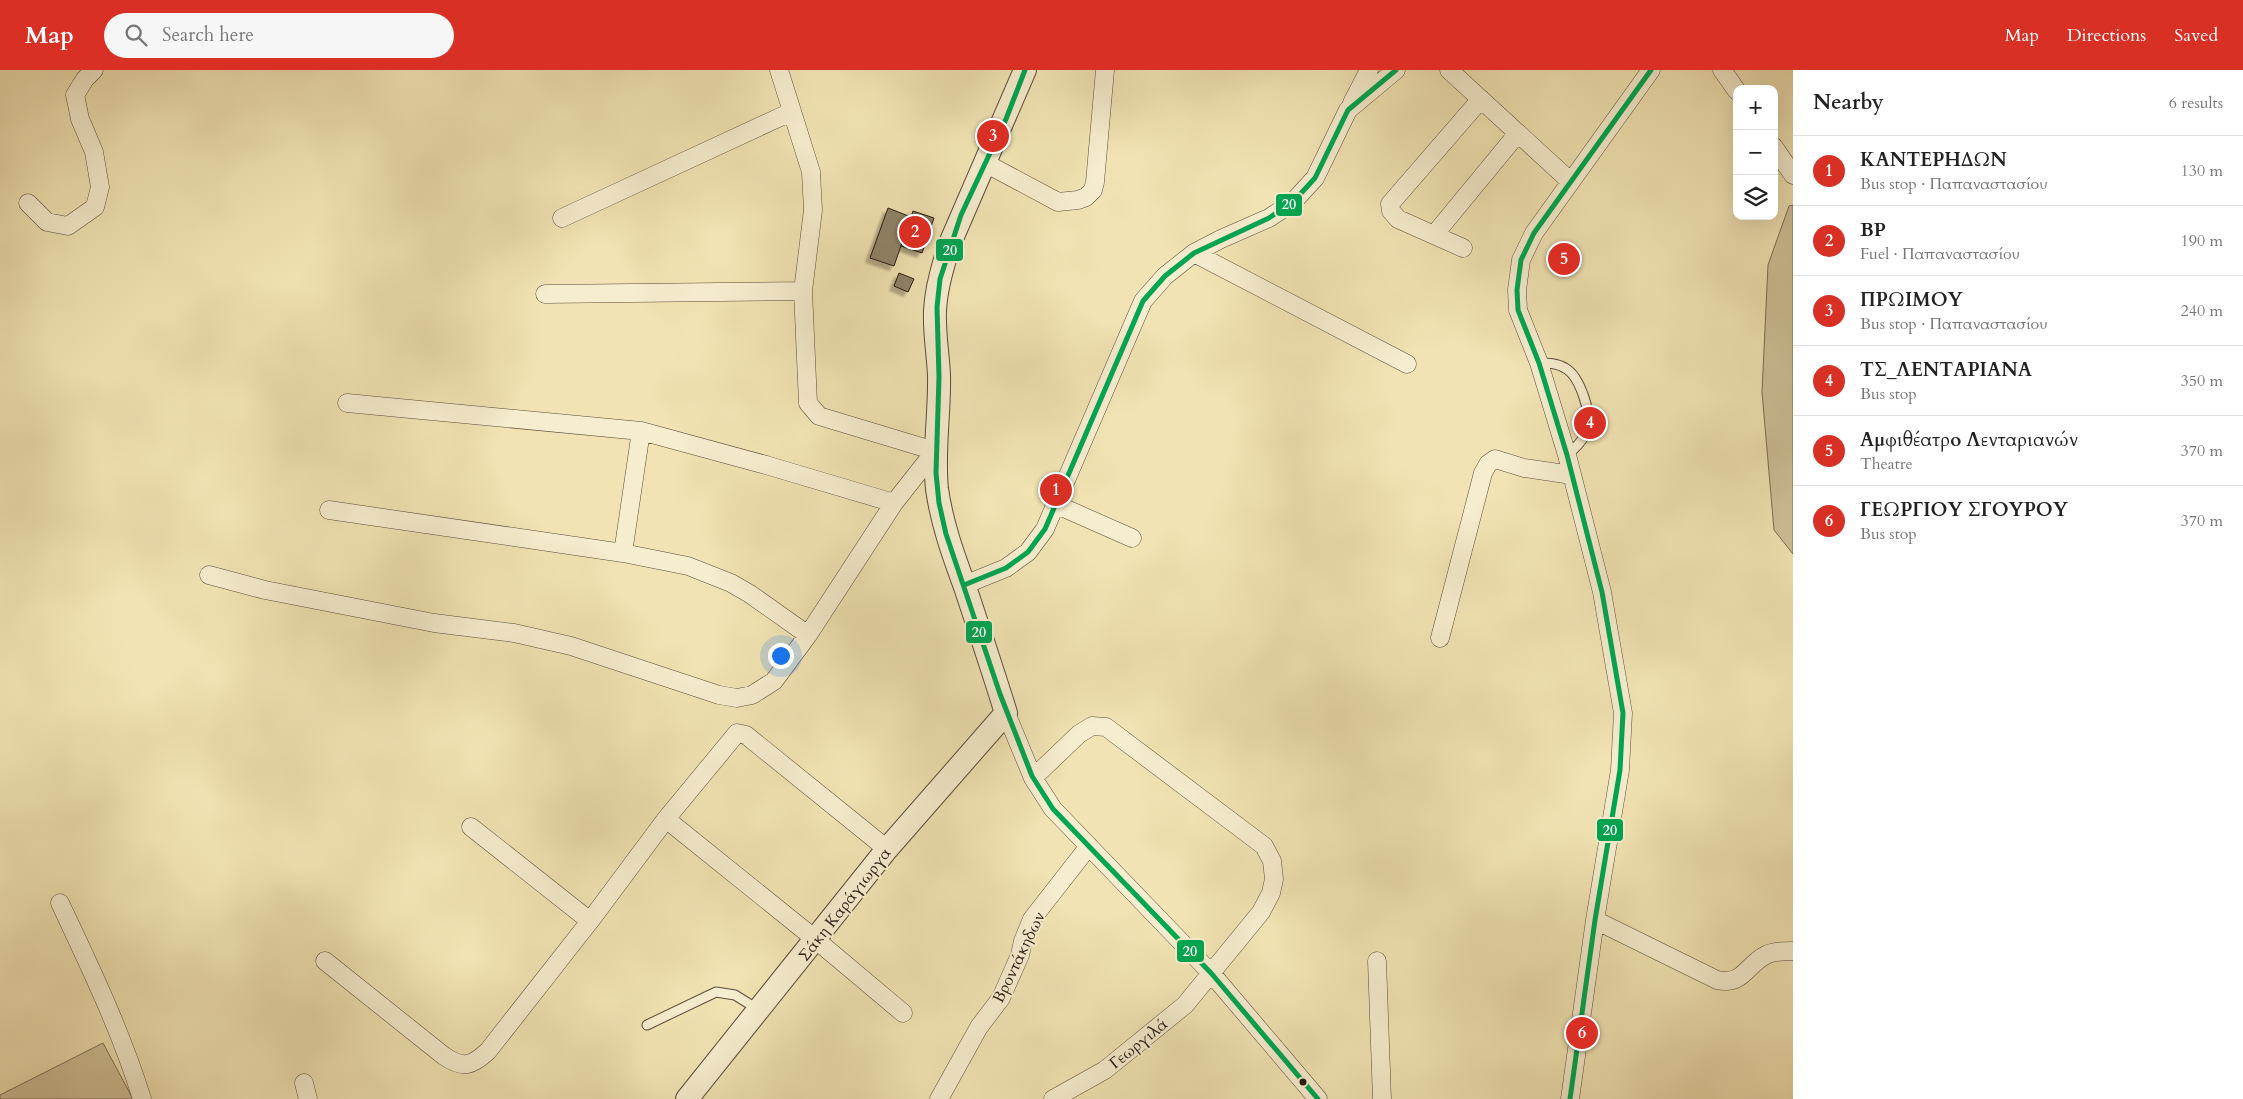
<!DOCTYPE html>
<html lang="en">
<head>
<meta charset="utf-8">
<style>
	:root { --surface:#fff; --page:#f6f6f6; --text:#222; --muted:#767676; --line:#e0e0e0; --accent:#d93025 }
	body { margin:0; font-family:Cardo,serif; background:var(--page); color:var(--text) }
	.controls { position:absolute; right:15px; top:15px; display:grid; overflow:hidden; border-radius:10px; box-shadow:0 5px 20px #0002 }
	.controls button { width:45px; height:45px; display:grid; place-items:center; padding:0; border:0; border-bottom:1px solid var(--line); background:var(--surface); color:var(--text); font:25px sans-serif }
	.you { position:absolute; left:780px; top:585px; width:18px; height:18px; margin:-12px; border:4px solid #fff; border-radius:50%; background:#1a73e8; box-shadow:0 0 0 8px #1a73e833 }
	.badge { display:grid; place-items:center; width:32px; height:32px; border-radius:50%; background:var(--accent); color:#fff; font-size:16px; font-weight:700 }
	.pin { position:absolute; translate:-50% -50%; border:2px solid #fff; box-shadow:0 1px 5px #0006 }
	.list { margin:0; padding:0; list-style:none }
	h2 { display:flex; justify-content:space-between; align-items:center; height:65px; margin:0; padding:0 20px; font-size:21px }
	h2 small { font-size:16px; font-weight:400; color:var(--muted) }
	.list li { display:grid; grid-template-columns:32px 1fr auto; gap:15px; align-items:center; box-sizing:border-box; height:70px; padding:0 20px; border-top:1px solid var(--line) }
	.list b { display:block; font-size:19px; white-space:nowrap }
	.list p { margin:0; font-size:16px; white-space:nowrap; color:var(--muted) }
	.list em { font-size:16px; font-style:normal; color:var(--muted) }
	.icon { flex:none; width:28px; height:28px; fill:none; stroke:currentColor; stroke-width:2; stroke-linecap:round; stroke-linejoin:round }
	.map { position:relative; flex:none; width:1793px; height:1029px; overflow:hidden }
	header { display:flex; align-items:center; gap:30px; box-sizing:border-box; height:70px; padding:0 25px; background:var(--accent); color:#fff }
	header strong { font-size:24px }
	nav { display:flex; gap:28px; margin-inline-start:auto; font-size:18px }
	.search { width:350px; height:45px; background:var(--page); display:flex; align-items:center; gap:12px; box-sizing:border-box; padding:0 18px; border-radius:28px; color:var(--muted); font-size:19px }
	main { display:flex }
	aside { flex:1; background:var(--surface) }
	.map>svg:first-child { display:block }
</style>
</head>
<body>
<header>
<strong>Map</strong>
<div class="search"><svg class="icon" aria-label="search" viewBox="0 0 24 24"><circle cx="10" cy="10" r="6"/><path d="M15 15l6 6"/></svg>Search here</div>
<nav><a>Map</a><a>Directions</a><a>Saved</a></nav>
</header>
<main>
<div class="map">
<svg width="1793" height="1029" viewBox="0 0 1793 1029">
	<defs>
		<filter id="shadow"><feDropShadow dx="-4.5" dy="4.5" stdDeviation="1" flood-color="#0004"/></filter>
	</defs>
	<rect width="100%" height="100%" fill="#f1e3b3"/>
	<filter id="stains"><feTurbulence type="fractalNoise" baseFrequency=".004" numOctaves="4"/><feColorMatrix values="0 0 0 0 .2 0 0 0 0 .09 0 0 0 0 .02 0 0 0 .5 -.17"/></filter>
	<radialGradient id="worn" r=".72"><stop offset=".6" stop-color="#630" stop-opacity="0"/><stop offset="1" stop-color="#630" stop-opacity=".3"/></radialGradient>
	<path fill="#cfc198" stroke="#7b6e56" d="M 1793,135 L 1793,484 L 1774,460 L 1762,322 L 1768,195 L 1789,136 Z
		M 103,973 L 133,1029 L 0,1029 L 0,1025 Z"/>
	<path fill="#908367" stroke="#271b14" filter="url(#shadow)" d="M 888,138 L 911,147 L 894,196 L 870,188 Z
		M 913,141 L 934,148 L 922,183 L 901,176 Z
		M 899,203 L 914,209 L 908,222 L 894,216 Z"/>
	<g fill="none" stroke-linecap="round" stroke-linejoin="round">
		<g stroke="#5a4d3c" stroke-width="11">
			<path id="service" d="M 1539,293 C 1548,293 1557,293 1565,298 C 1580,306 1593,346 1587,361 C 1583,371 1575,378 1567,385
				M 647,955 L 716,922 L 735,925 L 759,940"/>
		</g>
		<g stroke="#5a4d3c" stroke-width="19">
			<path id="minor" d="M 1449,0 L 1570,111
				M 1722,0 L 1737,21
				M 1352,33 L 1369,0
				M 1774,77 L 1793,105
				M 985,93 L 1058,132 L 1078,130 L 1086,127 L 1093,120 L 1095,112 L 1105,0
				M 28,133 L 47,152 L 68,156 L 95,137 L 100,117 L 94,82 L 80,49 L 75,25 L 85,9 L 94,0
				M 562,148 L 791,42
				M 1434,165 L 1518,63
				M 1463,178 L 1398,149 L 1391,141 L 1390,134 L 1481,29
				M 1194,183 L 1407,294
				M 545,224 L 803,221
				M 347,333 L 641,361 L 766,395 L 894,433
				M 1055,434 L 1132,468
				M 329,440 L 623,483 L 688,496 L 731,513 L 750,524 L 808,565
				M 623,483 L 641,361
				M 209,505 L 265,520 L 434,553 L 514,563 L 571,576 L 719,625 L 737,628 L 752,625 L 774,611 L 808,565 L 894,433 L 935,381 L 819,346 L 808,333 L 803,221 L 813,140 L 811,102 L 779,0
				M 964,515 L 1006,498 L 1028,482 L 1045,459 L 1143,231 L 1165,206 L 1194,183 L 1221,169 L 1269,148 L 1293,132 L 1315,108 L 1348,40 L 1396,0
				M 1440,568 L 1483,403 L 1488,394 L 1495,389 L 1524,398 L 1572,405
				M 1006,643 L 1033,708 L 1053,739 L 1211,903 L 1318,1029
				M 1033,708 L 1079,664 L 1092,656 L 1106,657 L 1264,776 L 1272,791 L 1274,809 L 1271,823 L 1261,842 L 1185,935 L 1105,1000 L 1053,1029
				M 666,749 L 815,869 L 903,943
				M 471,757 L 590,851
				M 60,833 C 90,897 121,961 142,1029
				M 1595,850 L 1717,910 C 1743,916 1746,895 1766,885 C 1774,881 1784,881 1793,881
				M 325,891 L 444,986 C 463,999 472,996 488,981 L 590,851 L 666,749 L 737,663 L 746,665 L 887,779
				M 1377,891 L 1382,1029
				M 304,1013 L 308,1029
				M 939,1029 L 979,957 L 1001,928 L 1020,885 L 1023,871 L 1032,849 L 1089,776
				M 1570,1029 L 1595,850 L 1620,700 L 1623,643 L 1602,522 L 1567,385 L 1539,293 L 1518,240 L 1517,220 L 1521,190 L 1534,163 L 1651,0"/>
		</g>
		<g stroke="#5a4d3c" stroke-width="24">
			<path id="tertiary" d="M 687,1029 L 887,779 L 1006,643 C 993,601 979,559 965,517 C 953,484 942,454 937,419 C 933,381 940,343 939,305 C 938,284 934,262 935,241 C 936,217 943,194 951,171 L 1025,0"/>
		</g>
		<use href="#service" stroke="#f6edce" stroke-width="9"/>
		<use href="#minor" stroke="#f6edce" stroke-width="18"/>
		<use href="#tertiary" stroke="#f6edce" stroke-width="22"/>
		<g stroke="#f6edce" stroke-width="9">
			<path id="bus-1" d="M 1025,0 L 1006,49 L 961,145 L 940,209 L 937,237 L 939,307 L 936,403 L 939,433 L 946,464 L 1000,624 L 1032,706 L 1053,739 L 1211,903 L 1318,1029
				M 964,515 L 1006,498 L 1028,482 L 1045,459 L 1143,231 L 1165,206 L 1194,183 L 1269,148 L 1293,132 L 1315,108 L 1348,40 L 1396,0
				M 1570,1029 L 1595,850 L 1620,700 L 1623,643 L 1602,522 L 1567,385 L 1539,293 L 1518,240 L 1517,220 L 1521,190 L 1534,163 L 1651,0"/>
		</g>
		<use href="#bus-1" stroke="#00a651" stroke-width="5"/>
	</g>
	<circle fill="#271b14" stroke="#f6edce" stroke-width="2" cx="1303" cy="1012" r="4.5"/>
	<g text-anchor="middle" stroke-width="4" stroke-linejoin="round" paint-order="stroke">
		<g font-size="16" fill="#271b14" stroke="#f6edce">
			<text transform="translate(844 834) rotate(-52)" y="6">Σάκη Καράγιωργα</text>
			<text transform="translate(1018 887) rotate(-64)" y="6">Βροντάκηδων</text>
			<text transform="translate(1138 973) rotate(-39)" y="6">Γεωργιλά</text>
		</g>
	</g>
	<g stroke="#f6edce" stroke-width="2">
		<rect x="1275" y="123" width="28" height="24" rx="5" fill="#00a651"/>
		<rect x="935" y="168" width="29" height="24" rx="5" fill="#00a651"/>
		<rect x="965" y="550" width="28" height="24" rx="5" fill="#00a651"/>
		<rect x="1596" y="748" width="28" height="24" rx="5" fill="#00a651"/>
		<rect x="1176" y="869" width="29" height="24" rx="5" fill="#00a651"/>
	</g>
	<g font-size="14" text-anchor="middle" font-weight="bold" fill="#fff">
		<text x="1289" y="139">20</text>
		<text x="950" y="185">20</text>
		<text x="979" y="567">20</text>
		<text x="1610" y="765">20</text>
		<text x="1190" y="886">20</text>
	</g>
	<rect width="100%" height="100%" filter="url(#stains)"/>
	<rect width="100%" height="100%" fill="url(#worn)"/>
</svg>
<div class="controls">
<button>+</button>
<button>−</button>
<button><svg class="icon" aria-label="layers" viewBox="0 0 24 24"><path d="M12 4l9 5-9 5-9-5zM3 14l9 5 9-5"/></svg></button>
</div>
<div class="you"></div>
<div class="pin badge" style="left:1056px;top:420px">1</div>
<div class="pin badge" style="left:915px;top:162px">2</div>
<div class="pin badge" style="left:993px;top:66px">3</div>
<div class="pin badge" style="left:1590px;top:353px">4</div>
<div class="pin badge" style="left:1564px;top:189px">5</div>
<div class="pin badge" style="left:1582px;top:963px">6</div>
</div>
<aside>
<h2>Nearby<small>6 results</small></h2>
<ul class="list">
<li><span class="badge">1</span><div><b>ΚΑΝΤΕΡΗΔΩΝ</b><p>Bus stop · Παπαναστασίου</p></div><em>130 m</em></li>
<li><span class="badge">2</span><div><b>BP</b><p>Fuel · Παπαναστασίου</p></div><em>190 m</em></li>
<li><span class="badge">3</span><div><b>ΠΡΩΙΜΟΥ</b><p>Bus stop · Παπαναστασίου</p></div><em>240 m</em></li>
<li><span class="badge">4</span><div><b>ΤΣ_ΛΕΝΤΑΡΙΑΝΑ</b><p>Bus stop</p></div><em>350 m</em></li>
<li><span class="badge">5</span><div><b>Αμφιθέατρο Λενταριανών</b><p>Theatre</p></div><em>370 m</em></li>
<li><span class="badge">6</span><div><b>ΓΕΩΡΓΙΟΥ ΣΓΟΥΡΟΥ</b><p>Bus stop</p></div><em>370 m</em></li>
</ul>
</aside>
</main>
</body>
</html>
